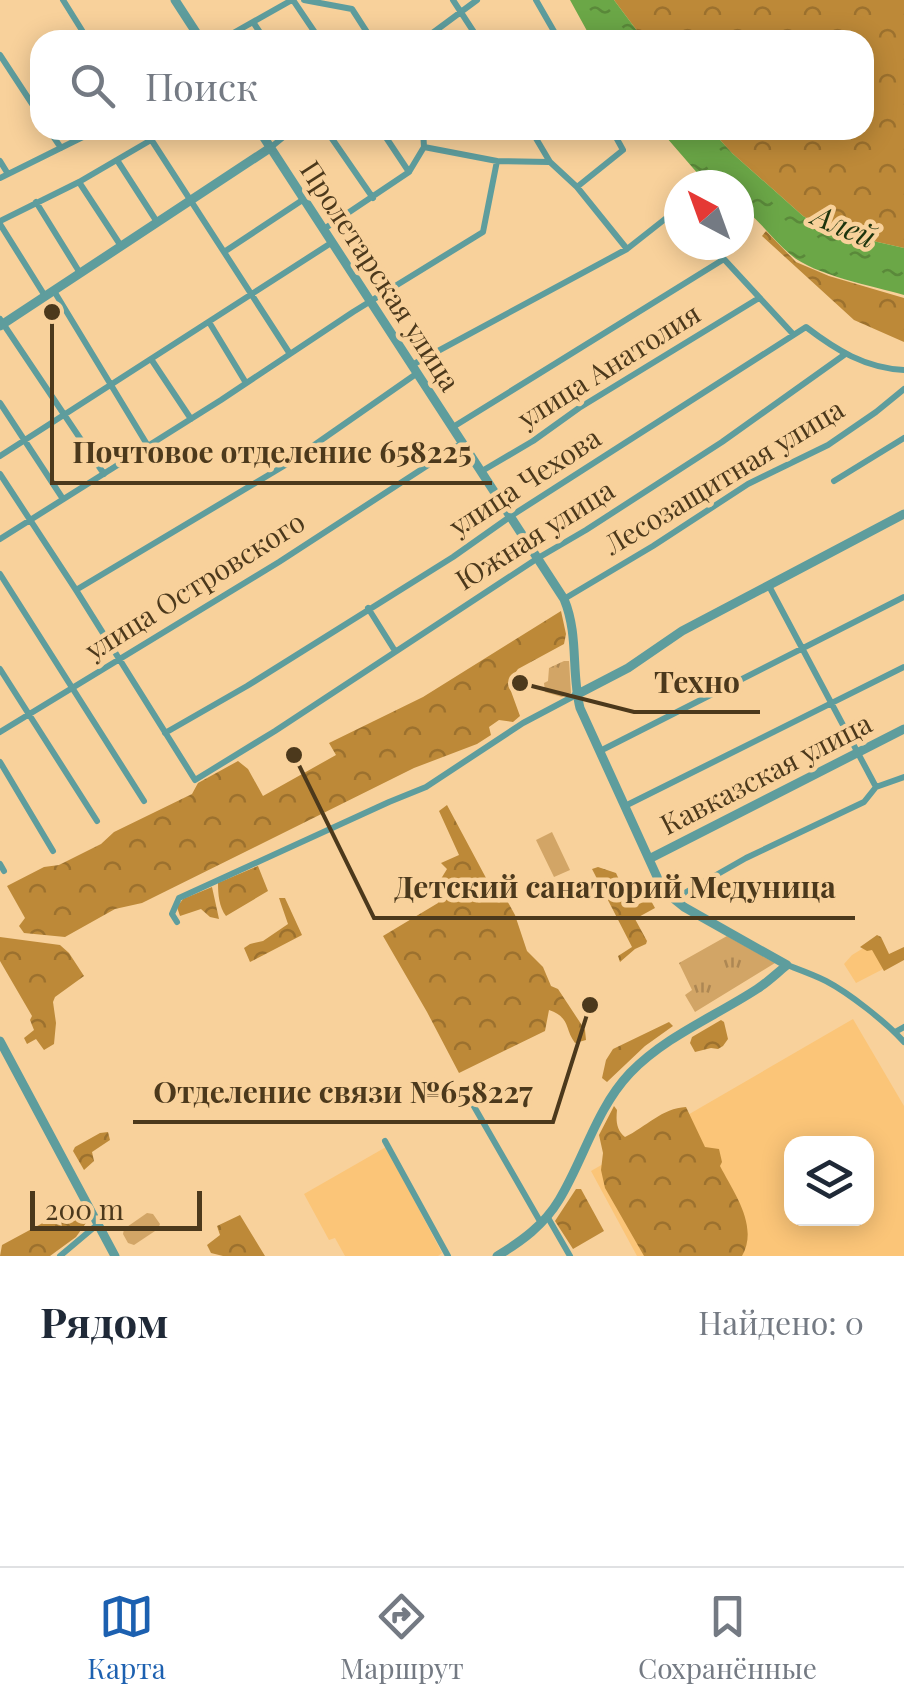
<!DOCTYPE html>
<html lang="ru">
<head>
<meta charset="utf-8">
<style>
	:root { --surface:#fff; --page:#f2f2f3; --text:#1f2937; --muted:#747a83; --line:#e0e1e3; --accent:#1c60b0 }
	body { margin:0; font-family:"Playfair Display",serif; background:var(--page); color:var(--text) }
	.controls { position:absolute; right:30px; bottom:30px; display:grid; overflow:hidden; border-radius:20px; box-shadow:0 5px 25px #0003 }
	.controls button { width:90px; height:90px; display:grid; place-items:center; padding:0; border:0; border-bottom:2px solid var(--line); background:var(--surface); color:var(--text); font:50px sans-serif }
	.compass { position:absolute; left:664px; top:170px; width:90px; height:90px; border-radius:50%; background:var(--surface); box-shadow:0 5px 25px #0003; rotate:319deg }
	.scale { position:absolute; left:30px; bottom:25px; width:172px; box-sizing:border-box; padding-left:10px; border:5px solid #4c391c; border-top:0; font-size:28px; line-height:35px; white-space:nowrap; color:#4c391c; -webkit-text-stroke:8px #f8d19b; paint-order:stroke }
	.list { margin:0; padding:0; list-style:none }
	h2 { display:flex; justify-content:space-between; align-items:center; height:130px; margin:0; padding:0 40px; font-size:42px }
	h2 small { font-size:32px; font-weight:400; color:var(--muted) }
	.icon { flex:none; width:55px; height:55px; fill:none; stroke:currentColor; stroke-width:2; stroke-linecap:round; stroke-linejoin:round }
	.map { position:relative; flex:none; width:904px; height:1256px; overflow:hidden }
	.search { position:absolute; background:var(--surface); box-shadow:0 5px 25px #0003; left:30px; right:30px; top:30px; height:110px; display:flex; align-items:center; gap:25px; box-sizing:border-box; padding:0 35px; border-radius:30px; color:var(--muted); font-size:38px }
	.sheet { height:310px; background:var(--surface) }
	nav { display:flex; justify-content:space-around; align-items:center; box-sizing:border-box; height:140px; border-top:2px solid var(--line); background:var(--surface); font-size:28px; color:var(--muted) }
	nav a { display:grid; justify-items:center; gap:5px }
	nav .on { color:var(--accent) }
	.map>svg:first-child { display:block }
</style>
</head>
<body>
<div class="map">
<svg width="904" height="1256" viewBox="0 0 904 1256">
	<defs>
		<pattern id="grass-tufts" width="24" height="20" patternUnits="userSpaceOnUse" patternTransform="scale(2.5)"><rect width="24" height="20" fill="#d2a566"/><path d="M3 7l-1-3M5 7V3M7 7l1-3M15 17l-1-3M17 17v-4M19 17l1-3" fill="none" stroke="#ad8753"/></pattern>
		<pattern id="forest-crowns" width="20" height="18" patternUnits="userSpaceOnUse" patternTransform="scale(2.5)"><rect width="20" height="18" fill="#bd8938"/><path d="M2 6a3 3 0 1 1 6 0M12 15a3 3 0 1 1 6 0" fill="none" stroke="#9c712e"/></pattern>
		<pattern id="water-ripples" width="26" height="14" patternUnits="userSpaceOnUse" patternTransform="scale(2.5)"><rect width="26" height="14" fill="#6ba747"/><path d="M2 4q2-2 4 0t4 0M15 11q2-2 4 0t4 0" fill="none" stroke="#5a893a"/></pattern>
	</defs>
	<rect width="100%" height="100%" fill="#f8d19b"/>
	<path fill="#fbc578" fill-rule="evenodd" d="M 875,941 L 889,966 L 856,983 L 844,964 L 852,955 Z
		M 853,1019 L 904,1106 L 904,1256 L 637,1256 L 591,1171 ZM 792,1144 L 866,1144 L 866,1218 L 792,1218 Z
		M 386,1147 L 442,1253 L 438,1256 L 345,1256 L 335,1238 L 329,1240 L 304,1194 Z"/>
	<path fill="url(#grass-tufts)" d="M 564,661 L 569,661 L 571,693 L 562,697 L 545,692 L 544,683 L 548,681 L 549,668 Z
		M 727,936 L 775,963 L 695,1012 L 685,995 L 692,990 L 679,963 Z"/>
	<path fill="url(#forest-crowns)" d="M 614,0 L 904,0 L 904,248 L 873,241 L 842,240 L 803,216 L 732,153 L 711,130 L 864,130 L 864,40 L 644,40 Z
		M 766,231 L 796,262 L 829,276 L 904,298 L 904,342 L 854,320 L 762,236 Z
		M 561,611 L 566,634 L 564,644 L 518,669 L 508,683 L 520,716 L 513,722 L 499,720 L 489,727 L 491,735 L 477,744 L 414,768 L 142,903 L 115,909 L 65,937 L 24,933 L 19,926 L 25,918 L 7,886 L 44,867 L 59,865 L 101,844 L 114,832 L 192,794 L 198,783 L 238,761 L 248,769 L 263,796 L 336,755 L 329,743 L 423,697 Z
		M 447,805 L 493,891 L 504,895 L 515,915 L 527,951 L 543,967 L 551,986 L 558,989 L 585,1030 L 586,1040 L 575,1043 C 564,1028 571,1018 549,1010 L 545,1031 L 459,1073 L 427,1012 L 383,936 L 438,903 L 436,887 L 447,869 L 441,863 L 459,855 L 439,811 Z
		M 258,866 L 268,891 L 226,916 C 219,907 218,894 218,883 Z
		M 598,867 L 616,873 L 629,901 L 639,904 L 650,899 L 655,908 L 635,919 L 647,941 L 646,944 L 635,949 L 620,962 L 618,956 L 632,947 L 592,869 Z
		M 212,887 L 219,919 L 210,917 L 201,909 L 180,916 L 177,907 L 183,899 Z
		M 279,898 L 285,898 L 302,935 L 250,962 L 244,948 L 250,944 L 263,941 L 288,924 Z
		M 877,935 L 881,937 L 889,954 L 904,947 L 904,960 L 884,971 L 872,950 L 867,951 L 860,947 Z
		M 0,937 L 60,945 L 69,953 L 84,976 L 55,997 L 53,1002 L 56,1023 L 54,1044 L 44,1050 L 36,1039 L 27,1044 L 24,1038 L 34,1030 L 30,1020 L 32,1016 L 0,961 Z
		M 721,1020 L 724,1022 L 728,1039 L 723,1046 L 718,1049 L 711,1048 L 695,1052 L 690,1043 L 692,1037 Z
		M 669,1022 L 673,1026 L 645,1046 L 607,1082 L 602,1078 L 606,1060 L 613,1049 Z
		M 614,1106 L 617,1110 C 616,1120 616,1130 625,1137 C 646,1127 662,1108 686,1107 L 705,1147 L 719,1149 L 722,1162 L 720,1166 C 734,1193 759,1226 742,1256 L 644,1256 L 605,1188 L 601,1170 L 603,1153 L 599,1135 Z
		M 108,1132 L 110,1140 L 92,1152 L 94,1161 L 84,1170 L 73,1151 L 75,1147 L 100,1133 Z
		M 576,1189 L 581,1189 L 604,1231 L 573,1249 L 555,1221 Z
		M 83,1215 L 86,1223 L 76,1237 L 50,1256 L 0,1256 L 2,1245 L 52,1218 L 74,1221 Z
		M 240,1215 L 265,1256 L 223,1256 L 211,1253 L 207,1245 L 220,1235 L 217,1226 Z"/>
	<path fill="#d2a566" d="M 552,832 L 570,870 L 554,877 L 536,840 Z
		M 147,1213 L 153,1214 L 160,1224 L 158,1229 L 134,1245 L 128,1243 L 123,1234 L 124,1229 Z"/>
	<path fill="url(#water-ripples)" d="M 570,0 L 614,0 L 644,40 L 592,40 Z
		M 660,130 L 711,130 L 732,153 L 803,216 L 842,239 L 873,241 L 904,248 L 904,295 C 873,286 814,275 791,255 C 772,239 759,219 739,205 L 739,185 L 712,185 L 699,175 Z"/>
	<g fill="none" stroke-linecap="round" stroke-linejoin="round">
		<path stroke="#5e9d9d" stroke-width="6" d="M 63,0 L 88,40
			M 293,0 L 320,40
			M 304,0 L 352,9 L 372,40
			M 453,0 L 479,40
			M 536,0 L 559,40
			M 253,22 L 265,40
			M 221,40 L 292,0
			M 423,40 L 477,0
			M 0,55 L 40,116
			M 49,130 L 61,148
			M 145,130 L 290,354
			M 326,130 L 373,198
			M 381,130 L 409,172
			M 531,130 L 550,162 L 577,187 L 623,150 L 612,130
			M 424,147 L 497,161 L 549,162
			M 270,148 L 292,130
			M 117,160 L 157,222
			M 0,161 L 8,174
			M 0,178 L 97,130
			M 79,182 L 121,246
			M 577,187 L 627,249
			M 36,202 L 80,273
			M 0,221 L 79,182 L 151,140
			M 0,224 L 45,296
			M 324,229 L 409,172 L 424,147 L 423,130
			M 711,245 L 793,334
			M 224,252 L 304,199
			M 54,291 L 148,446
			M 0,319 L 104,474
			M 209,322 L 246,383
			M 151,359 L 191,419
			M 412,365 L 627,249 L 679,208
			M 0,403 L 63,499
			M 453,427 L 724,259
			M 0,456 L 331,243
			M 482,471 L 533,441 L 579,408 L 759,298
			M 0,474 L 76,590 L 195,780 L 275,731 L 538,558 L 586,530 L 722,442 L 844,355
			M 834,481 L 904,438
			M 0,539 L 221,400 L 353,312 L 483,232 L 497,161
			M 0,574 L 144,801
			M 769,586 L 876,787
			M 76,590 L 287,464 L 416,374
			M 564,599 L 653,546 L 748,484 L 828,445 L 876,412 L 904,389
			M 368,608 L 395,651
			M 0,669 L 97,821
			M 0,732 L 279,562 L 462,443
			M 165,733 L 247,686 L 453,557 L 511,516 L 806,327 C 836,350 865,368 904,370
			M 600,751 L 904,597
			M 0,762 L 53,851
			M 625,806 L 904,667
			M 0,864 L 4,871
			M 674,899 L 746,858 L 864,802 L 876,787 L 904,777
			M 177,922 L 172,914 L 179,898 L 389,802 L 426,787 L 523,723 L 576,695
			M 787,965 C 800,970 814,975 826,981 C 849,993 886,1022 904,1042
			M 895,1032 L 904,1027
			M 468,1096 L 541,1223
			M 385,1141 L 448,1256
			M 547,1216 L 570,1256
			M 60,1256 L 98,1224"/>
		<path stroke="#5e9d9d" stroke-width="9" d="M 175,0 L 201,40
			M 259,130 L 564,599 C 579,635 571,672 580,708 L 658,879 L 674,899 L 684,907 L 787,965 C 777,973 768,982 757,989 C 714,1017 666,1036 630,1073 C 596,1109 584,1159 559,1200 C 544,1225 522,1241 497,1256
			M 0,326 L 270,148
			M 576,695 L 628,668 L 682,631 L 904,514
			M 649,859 L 904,729
			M 0,1041 L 115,1256"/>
	</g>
	<g text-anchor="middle" stroke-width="9" stroke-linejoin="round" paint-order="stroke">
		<g font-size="28" fill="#4c391c" stroke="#f8d19b">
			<text transform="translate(380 276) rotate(57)" y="10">Пролетарская улица</text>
			<text transform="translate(609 366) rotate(-32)" y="10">улица Анатолия</text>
			<text transform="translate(724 477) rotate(-31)" y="10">Лесозащитная улица</text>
			<text transform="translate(525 482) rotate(-33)" y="10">улица Чехова</text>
			<text transform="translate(535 535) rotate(-32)" y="10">Южная улица</text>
			<text transform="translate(195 586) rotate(-32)" y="10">улица Островского</text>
			<text transform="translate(766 774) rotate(-27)" y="10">Кавказская улица</text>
		</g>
		<g font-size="30" font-style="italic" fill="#1c340d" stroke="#f8d19b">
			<text transform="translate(844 227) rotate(23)" y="10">Алей</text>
		</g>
	</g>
	<path fill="none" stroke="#4c391c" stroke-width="4" d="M52 312L52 483H492M520 683L634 712H760M294 755L374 918H855M590 1005L553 1122H133"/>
	<g fill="#4c391c" stroke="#f8d19b" stroke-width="4">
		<circle cx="52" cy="312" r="10"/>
		<circle cx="520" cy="683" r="10"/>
		<circle cx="294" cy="755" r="10"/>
		<circle cx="590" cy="1005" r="10"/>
	</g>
	<g font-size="30" text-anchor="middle" font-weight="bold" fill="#4c391c" stroke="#f8d19b" stroke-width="9" stroke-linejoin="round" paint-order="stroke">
		<text x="272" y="463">Почтовое отделение 658225</text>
		<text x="697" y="693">Техно</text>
		<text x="615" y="898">Детский санаторий Медуница</text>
		<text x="343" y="1103">Отделение связи №658227</text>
	</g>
</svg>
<div class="controls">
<button><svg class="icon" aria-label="layers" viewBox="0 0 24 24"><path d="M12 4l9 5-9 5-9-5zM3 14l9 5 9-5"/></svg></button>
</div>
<svg class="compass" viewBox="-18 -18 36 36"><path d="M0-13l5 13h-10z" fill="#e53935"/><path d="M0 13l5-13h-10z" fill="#747a83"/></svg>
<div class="scale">200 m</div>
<div class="search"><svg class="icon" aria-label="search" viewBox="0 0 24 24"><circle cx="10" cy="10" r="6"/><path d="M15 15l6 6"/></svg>Поиск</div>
</div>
<section class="sheet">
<h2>Рядом<small>Найдено: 0</small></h2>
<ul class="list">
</ul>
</section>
<nav>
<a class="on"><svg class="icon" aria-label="map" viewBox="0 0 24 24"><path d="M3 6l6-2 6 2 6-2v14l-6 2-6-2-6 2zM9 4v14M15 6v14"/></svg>Карта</a>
<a><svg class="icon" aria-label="directions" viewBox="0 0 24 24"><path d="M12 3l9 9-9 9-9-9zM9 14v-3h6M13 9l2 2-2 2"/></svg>Маршрут</a>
<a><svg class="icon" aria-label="saved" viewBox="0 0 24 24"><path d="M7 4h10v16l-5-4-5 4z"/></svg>Сохранённые</a>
</nav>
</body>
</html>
